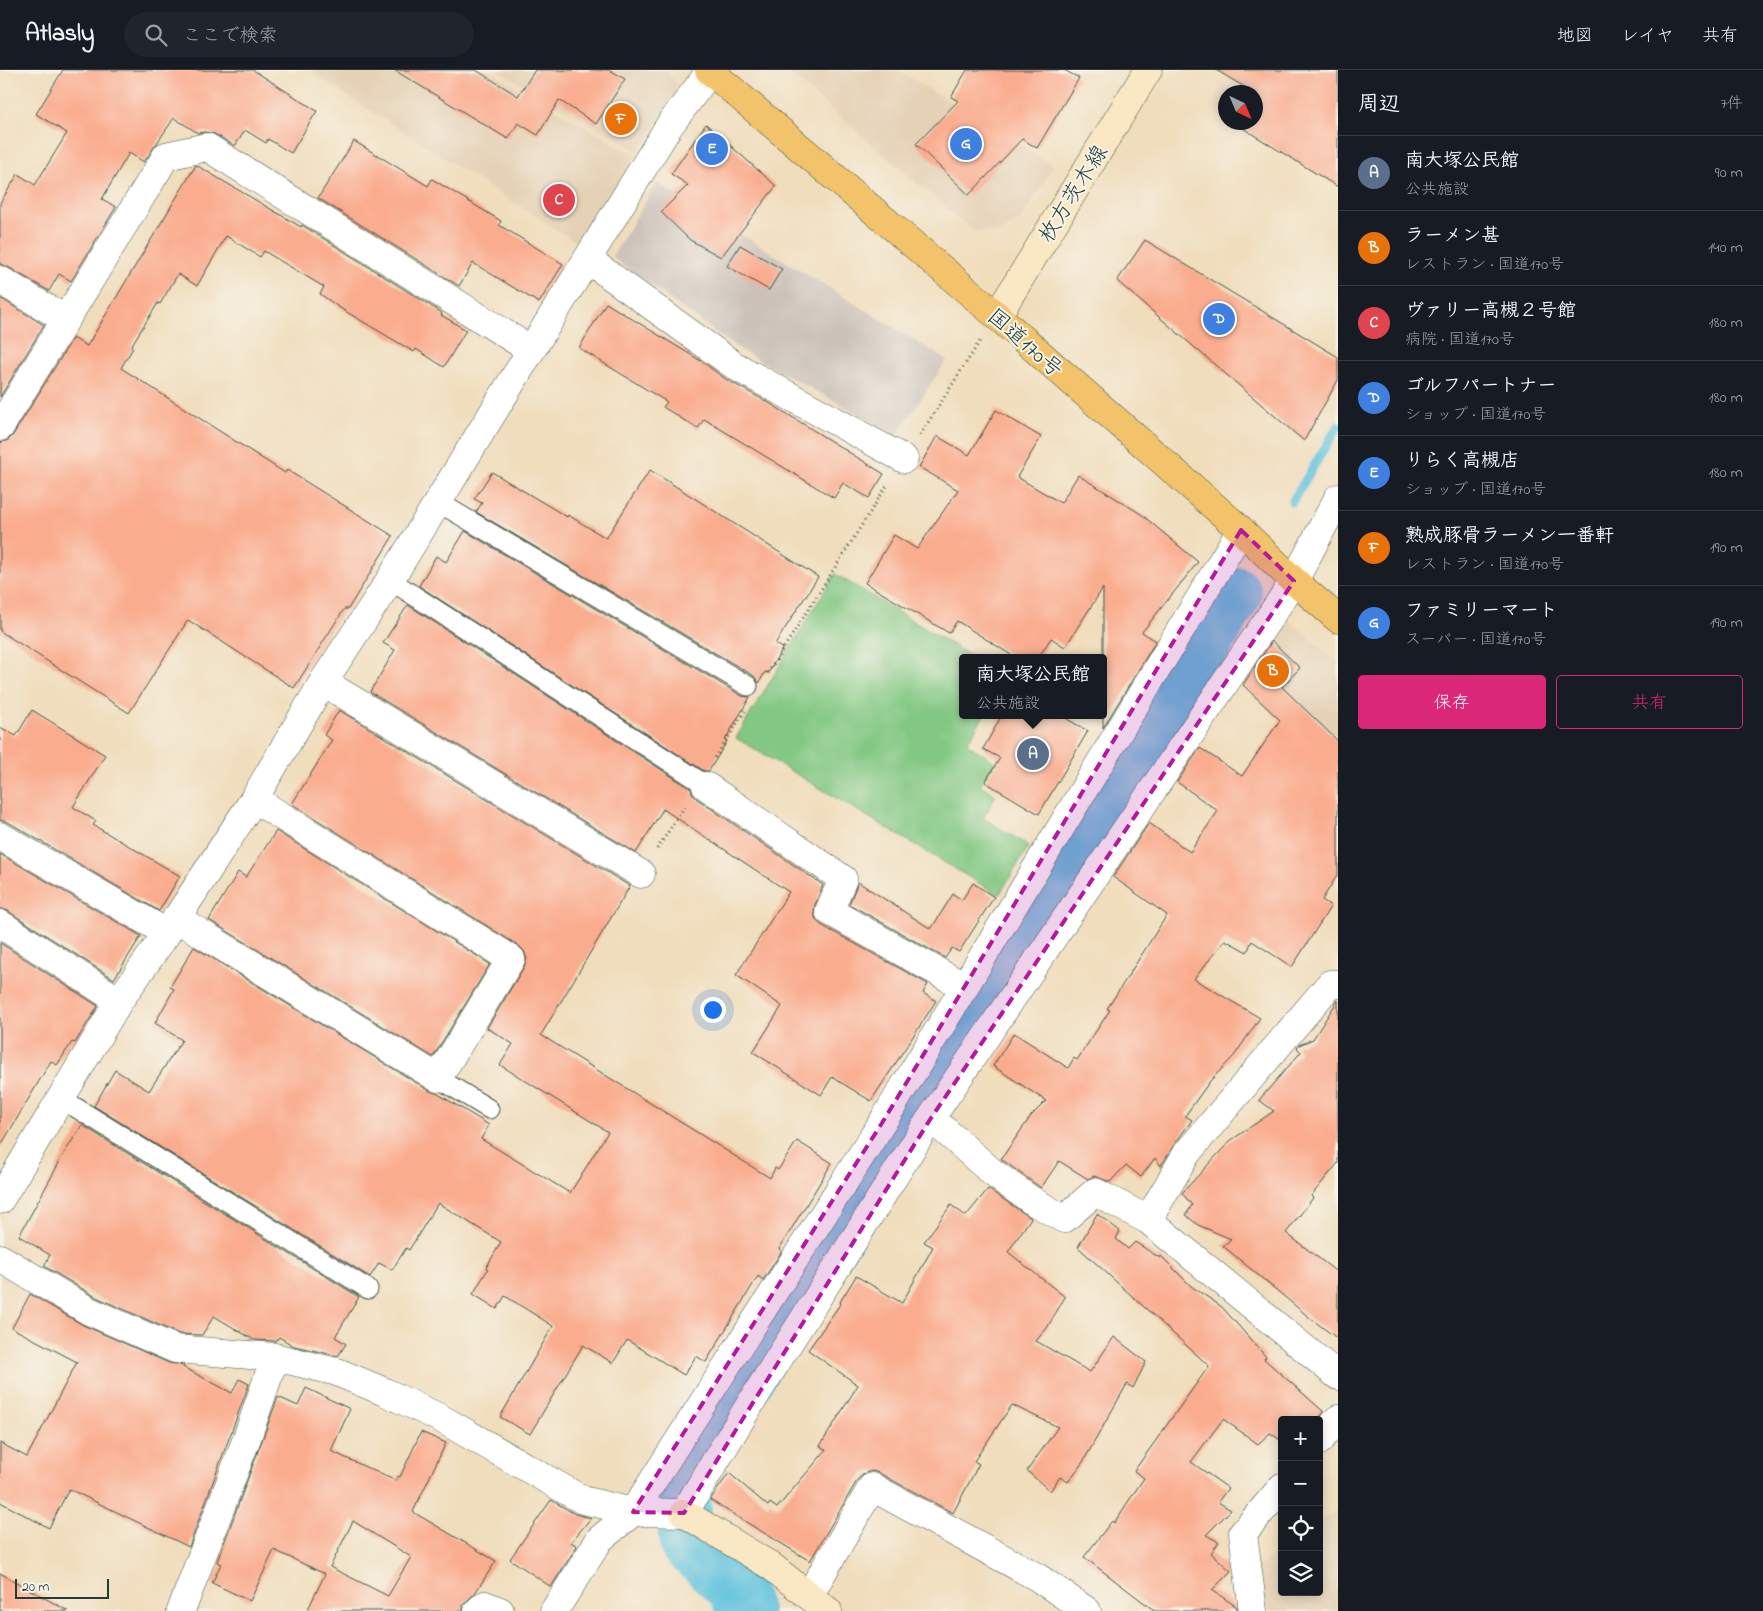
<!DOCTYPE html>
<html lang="ja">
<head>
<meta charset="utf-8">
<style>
	:root { --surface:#171b24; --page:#20242c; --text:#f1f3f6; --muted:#9ea1a6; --line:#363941; --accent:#db2777 }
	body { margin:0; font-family:"Indie Flower","Klee One",sans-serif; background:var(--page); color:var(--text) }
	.controls { position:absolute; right:15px; bottom:15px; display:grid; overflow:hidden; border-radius:5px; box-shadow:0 2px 12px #0003 }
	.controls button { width:45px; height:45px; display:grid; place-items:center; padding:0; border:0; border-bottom:1px solid var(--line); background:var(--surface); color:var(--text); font:25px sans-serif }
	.compass { position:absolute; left:1218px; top:15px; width:45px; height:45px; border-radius:50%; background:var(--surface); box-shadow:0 2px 12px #0003; rotate:136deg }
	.scale { position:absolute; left:15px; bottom:12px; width:94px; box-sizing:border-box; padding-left:5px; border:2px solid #1f3d34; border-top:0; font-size:14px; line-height:18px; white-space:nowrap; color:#1f3d34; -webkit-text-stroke:4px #f7f3e8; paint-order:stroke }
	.you { position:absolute; left:712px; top:939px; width:18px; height:18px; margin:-12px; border:4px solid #fff; border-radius:50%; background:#1a73e8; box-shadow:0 0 0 8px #1a73e833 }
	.badge { display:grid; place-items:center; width:32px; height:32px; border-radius:50%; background:var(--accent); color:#fff; font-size:16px; font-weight:700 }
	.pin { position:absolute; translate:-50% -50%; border:2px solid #fff; box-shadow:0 1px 5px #0006 }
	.popup { position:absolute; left:959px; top:584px; width:148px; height:65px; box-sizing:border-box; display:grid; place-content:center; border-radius:5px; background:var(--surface); filter:drop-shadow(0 1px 4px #0005); font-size:16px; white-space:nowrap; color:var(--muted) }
	.popup b { font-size:19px; color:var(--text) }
	.popup::after { content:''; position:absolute; left:50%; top:100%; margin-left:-10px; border:10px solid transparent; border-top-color:var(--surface) }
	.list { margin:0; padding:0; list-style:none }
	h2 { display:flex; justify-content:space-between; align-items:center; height:65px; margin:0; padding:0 20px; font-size:21px }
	h2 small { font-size:16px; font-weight:400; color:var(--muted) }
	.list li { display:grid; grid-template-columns:32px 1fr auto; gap:15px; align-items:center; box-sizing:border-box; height:75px; padding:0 20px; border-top:1px solid var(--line) }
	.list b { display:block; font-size:19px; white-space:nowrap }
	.list p { margin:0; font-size:16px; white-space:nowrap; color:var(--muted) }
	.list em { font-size:16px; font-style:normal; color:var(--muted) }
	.actions { display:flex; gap:10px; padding:15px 20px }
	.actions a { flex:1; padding:11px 0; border:1px solid var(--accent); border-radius:5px; text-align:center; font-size:18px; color:var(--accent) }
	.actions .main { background:var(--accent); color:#fff }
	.icon { flex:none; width:28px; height:28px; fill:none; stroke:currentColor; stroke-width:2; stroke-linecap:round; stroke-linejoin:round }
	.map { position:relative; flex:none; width:1338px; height:1541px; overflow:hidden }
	header { display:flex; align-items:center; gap:30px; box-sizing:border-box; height:70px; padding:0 25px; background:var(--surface); border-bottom:1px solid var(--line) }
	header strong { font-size:24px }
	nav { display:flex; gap:28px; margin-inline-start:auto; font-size:18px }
	.search { width:350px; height:45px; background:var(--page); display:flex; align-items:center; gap:12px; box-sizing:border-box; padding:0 18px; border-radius:28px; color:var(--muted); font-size:19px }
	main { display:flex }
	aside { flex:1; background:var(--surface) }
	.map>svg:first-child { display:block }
</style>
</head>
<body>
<header>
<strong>Atlasly</strong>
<div class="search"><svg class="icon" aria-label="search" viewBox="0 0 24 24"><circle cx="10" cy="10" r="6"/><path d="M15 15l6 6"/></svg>ここで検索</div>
<nav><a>地図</a><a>レイヤ</a><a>共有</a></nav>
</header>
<main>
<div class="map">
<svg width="1338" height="1541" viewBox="0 0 1338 1541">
	<rect width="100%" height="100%" fill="#f7f3e8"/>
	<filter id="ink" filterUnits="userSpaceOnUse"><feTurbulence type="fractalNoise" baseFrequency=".02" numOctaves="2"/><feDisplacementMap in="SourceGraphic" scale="10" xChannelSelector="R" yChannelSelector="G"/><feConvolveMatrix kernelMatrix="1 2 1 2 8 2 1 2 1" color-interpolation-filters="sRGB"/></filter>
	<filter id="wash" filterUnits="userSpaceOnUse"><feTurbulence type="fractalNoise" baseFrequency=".0096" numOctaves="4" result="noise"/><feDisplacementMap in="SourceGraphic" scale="20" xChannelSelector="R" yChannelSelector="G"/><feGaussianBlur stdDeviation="1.12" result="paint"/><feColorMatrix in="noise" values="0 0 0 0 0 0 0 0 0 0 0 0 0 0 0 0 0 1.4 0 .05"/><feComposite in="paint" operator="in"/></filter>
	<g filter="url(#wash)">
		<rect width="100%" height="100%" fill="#f0ddbc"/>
		<path fill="#e5d1b6" d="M 314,0 L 488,0 L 636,86 L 579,174 L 312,3 Z
			M 497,0 L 664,0 L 681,18 L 638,81 Z
			M 785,0 L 898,0 L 1054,96 L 1020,150 L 998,163 L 974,161 Z
			M 1280,542 L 1338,593 L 1338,666 L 1335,663 L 1315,681 L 1232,608 Z
			M 1338,1439 L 1338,1541 L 1270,1541 L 1255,1498 L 1282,1479 L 1282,1522 L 1319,1522 L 1319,1452 Z"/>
		<path fill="#ccc2b9" d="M 657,113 L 947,290 L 897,365 L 739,279 L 612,187 Z"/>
		<path fill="#82c883" stroke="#50825c" d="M 835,504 L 974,588 L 963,588 L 963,645 L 984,645 L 967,674 L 995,692 L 980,715 L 996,725 L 983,748 L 1029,776 L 999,825 L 736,668 Z"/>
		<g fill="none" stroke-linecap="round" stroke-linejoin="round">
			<path stroke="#5fc2dd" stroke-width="9" d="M 1292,432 L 1338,356"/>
			<path stroke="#5fc2dd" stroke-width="56" d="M 745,1541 L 735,1518 L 687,1473 L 681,1411 L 1180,615 L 1234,524"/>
		</g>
		<g id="blocks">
			<path fill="#faac8e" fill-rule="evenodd" d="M 63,0 L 253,0 L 317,41 L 291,83 L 268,69 L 266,73 L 245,60 L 235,76 L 215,64 L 204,62 L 198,63 L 174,48 L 144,92 L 129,83 L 102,129 L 116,137 L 71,211 L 59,204 L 49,221 L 8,197 L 0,194 L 0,133 L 18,104 L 35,115 L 67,63 L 36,44 Z
				M 394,0 L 476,0 L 518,26 L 535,0 L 610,0 L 625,9 L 596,54 L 559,30 L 538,65 L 518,53 L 508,69 Z
				M 967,0 L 1064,0 L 1079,8 L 1037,78 L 1022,69 L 969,125 L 916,74 L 958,31 L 951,27 Z
				M 1216,0 L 1338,0 L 1338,117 L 1236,54 L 1256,52 L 1256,22 L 1253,22 Z
				M 706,54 L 776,116 L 721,187 L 690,170 L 661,142 L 688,115 L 671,104 Z
				M 354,71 L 428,116 L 432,109 L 501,151 L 499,155 L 563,194 L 539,233 L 473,193 L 459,216 L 318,128 Z
				M 196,95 L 301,157 L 302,155 L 442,243 L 441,245 L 466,260 L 444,297 L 416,279 L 414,282 L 340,238 L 320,224 L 324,217 L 264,181 L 260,187 L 226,166 L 197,216 L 178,204 L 160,234 L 158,233 L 131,276 L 133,278 L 121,298 L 285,403 L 287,400 L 393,466 L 348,539 L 344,539 L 294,618 L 188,550 L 129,643 L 0,561 L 0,373 L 8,370 L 13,365 L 73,268 L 87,276 Z
				M 1145,170 L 1338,287 L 1338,310 L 1304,371 L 1117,211 Z
				M 740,175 L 782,199 L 769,220 L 727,196 Z
				M 0,228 L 44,255 L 0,327 Z
				M 606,233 L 701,291 L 727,310 L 771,334 L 884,404 L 869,428 L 843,413 L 834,428 L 704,349 L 698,359 L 663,337 L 667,332 L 579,278 Z
				M 996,340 L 1041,367 L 1017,407 L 1061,433 L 1078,405 L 1141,444 L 1198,492 L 1142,562 L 1156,571 L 1103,658 L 1103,518 L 1065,577 L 1051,568 L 1038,588 L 1016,588 L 957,551 L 949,563 L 865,513 L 894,465 L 917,479 L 958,420 L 919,397 L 937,366 L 969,385 Z
				M 650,400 L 818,507 L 775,574 L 783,578 L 768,603 L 765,602 L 759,613 L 754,606 L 476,442 L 482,433 L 474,429 L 492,402 L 567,447 L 568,445 L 606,468 Z
				M 465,461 L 742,626 L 750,627 L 725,670 L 727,671 L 709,701 L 704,701 L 419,516 L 436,486 L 446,492 Z
				M 408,535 L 691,719 L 692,723 L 697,729 L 823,815 L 815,835 L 814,843 L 816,850 L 821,855 L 928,914 L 923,923 L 936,931 L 871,1031 L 832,1007 L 821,1025 L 753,982 L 782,936 L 736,905 L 789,822 L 663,739 L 636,783 L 370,622 L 395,580 L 383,573 Z
				M 1272,571 L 1300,598 L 1282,617 L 1338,671 L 1338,804 L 1322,830 L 1331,836 L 1292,897 L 1252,871 L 1247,882 L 1225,870 L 1194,909 L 1260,948 L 1234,986 L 1210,1011 L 1185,1046 L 1192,1050 L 1174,1075 L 1161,1096 L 1155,1088 L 1141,1107 L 1126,1095 L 1110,1112 L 1094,1106 L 1088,1109 L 1059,1091 L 1041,1118 L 1001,1089 L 1031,1046 L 1046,1031 L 993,996 L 1014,963 L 1068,998 L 1074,988 L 1077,990 L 1110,940 L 1107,939 L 1167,845 L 1113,807 L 1149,753 L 1190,782 L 1218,741 L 1177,712 L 1200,678 L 1242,706 L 1280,650 L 1243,615 Z
				M 32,640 L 105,685 L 73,737 L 96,751 L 93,755 L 180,806 L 159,841 L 8,752 L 0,750 L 0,657 L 16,666 Z
				M 339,640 L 630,816 L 541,965 L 770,1108 L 775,1098 L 778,1100 L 797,1071 L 832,1093 L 779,1179 L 782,1181 L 763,1210 L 758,1206 L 706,1292 L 696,1286 L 684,1305 L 627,1270 L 613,1293 L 583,1275 L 530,1364 L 500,1347 L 553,1256 L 505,1226 L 497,1239 L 473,1224 L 488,1199 L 486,1198 L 501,1172 L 438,1133 L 409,1180 L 406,1178 L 392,1200 L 379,1193 L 370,1207 L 94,1036 L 115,1000 L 149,1021 L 182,970 L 155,953 L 174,919 L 170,917 L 194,877 L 430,1021 L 438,1024 L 489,1055 L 481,1069 L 570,1123 L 608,1062 L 500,995 L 513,974 L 487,958 L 524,897 L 527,889 L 524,881 L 519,876 L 292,734 L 332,670 L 324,665 Z
				M 1002,645 L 1060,645 L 1088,661 L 1039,744 L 985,712 L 1000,688 L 983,679 Z
				M 276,761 L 490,894 L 433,987 L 209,850 L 238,802 L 246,807 Z
				M 0,784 L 141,866 L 114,909 L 8,841 L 0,838 Z
				M 858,812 L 931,859 L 953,824 L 962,830 L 973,813 L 994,827 L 959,882 L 952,878 L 945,888 L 849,834 Z
				M 0,873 L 98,936 L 75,973 L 72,972 L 57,995 L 51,991 L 0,1077 Z
				M 1338,930 L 1338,1093 L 1311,1126 L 1313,1128 L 1286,1163 L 1338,1203 L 1338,1269 L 1310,1248 L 1223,1176 L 1231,1169 L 1198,1155 L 1186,1145 L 1192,1135 L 1182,1123 L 1230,1071 L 1274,1041 L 1259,1030 L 1301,982 L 1297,978 L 1299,975 L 1313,969 Z
				M 82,1055 L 359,1227 L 335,1267 L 346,1274 L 338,1286 L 294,1276 L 279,1267 L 276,1271 L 254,1270 L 214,1246 L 202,1265 L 179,1264 L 96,1227 L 44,1196 L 50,1185 L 19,1166 L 59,1093 L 58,1093 Z
				M 988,1119 L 1031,1148 L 1008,1182 L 1065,1227 L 1047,1258 L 1036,1271 L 1090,1302 L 1114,1267 L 1146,1292 L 1133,1318 L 1127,1314 L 1083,1392 L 1068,1412 L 1060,1407 L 1050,1421 L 1027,1401 L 1058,1357 L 1012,1335 L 974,1391 L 979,1394 L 953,1443 L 879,1403 L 872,1401 L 865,1403 L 858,1409 L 810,1491 L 710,1430 L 729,1403 L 768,1436 L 770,1433 L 777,1438 L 826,1380 L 820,1376 L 858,1315 L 808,1280 L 841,1233 L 840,1232 L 856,1206 L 902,1233 L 933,1177 L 924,1172 L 951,1135 L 966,1146 Z
				M 1097,1144 L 1120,1161 L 1116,1169 L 1128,1179 L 1135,1172 L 1160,1188 L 1161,1186 L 1191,1216 L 1222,1237 L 1266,1287 L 1264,1289 L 1324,1342 L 1317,1350 L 1282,1350 L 1282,1371 L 1270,1363 L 1258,1374 L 1223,1349 L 1191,1392 L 1228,1418 L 1218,1432 L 1231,1440 L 1206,1465 L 1219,1472 L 1211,1483 L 1231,1501 L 1212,1520 L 1237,1537 L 1237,1541 L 1155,1541 L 1084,1487 L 1112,1451 L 1114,1453 L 1144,1408 L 1134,1401 L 1209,1296 L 1078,1177 Z
				M 30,1224 L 83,1255 L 169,1293 L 184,1295 L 183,1297 L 232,1323 L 239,1309 L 249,1314 L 189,1477 L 69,1419 L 49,1458 L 0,1432 L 0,1373 L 27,1387 L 77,1292 L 12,1258 Z
				M 306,1318 L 350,1339 L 331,1381 L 396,1411 L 398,1406 L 400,1407 L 421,1362 L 446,1373 L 413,1442 L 496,1491 L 475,1523 L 463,1535 L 463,1541 L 307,1541 L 325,1504 L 274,1480 L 250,1531 L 212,1513 L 221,1494 L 217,1492 L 278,1327 L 298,1336 ZM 353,1451 L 411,1487 L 388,1526 L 330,1497 Z
				M 551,1430 L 575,1444 L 591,1448 L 571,1472 L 577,1476 L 551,1517 L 510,1489 Z
				M 0,1503 L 68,1541 L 0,1541 Z"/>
		</g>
	</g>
	<g filter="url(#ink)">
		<use href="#blocks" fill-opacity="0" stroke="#3e5548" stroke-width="1"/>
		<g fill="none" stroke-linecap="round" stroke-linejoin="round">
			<g stroke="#3e5548" stroke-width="21">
				<path id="lane" d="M 438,432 L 748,616
					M 390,510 L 701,712
					M 438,1008 L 489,1039
					M 62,1029 L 368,1219"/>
			</g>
			<g stroke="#3e5548" stroke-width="29">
				<path id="street" d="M 587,189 L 735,296 L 904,389
					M 0,210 L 65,249
					M 0,357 L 166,86 L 207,77 L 531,280
					M 323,612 L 641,804
					M 706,716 L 843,809 L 829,841 L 965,917
					M 0,766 L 167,863
					M 176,848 L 438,1008 L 511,889 L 254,729
					M 0,854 L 119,931
					M 1338,914 L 1330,914 L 1187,1083 L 1148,1150 L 1338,1306
					M 931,1048 L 993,1103 L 1031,1130 L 1064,1149 L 1095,1122 L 1148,1150
					M 0,1130 L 119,931 L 167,863 L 254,729 L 323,612 L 390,510 L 669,56 L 711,0
					M 0,1188 L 89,1241 L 175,1279 L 275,1287 L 337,1302 L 385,1322 L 440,1348 L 583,1430 L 633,1442 L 684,1443 L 747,1339 L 931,1048 L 1294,511 L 1338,428
					M 1319,1371 L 1338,1349
					M 809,1526 L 872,1417 L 1037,1507 L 1087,1541
					M 181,1541 L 247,1368 L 275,1287
					M 478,1541 L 485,1535 L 500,1541
					M 554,1541 L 600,1469 L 633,1442 L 882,1053 L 1241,460
					M 1253,1541 L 1243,1463 L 1282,1417"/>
			</g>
			<g stroke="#3e5548" stroke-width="29">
				<path id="secondary" d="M 997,246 L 1148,0
					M 684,1443 L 771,1496 L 828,1541"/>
			</g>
			<g stroke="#3e5548" stroke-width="29">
				<path id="highway" d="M 709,0 L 997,246 L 1241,460 L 1294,511 L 1338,549"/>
			</g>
			<path stroke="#3e5548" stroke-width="3" stroke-dasharray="1 4" stroke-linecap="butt" d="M 920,365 L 980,271
				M 768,603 L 888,414
				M 715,688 L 745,641
				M 657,779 L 685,736"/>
			<use href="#lane" stroke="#fff" stroke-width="19"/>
			<use href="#street" stroke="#fff" stroke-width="28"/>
			<use href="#secondary" stroke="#fae7c3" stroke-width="28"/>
			<use href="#highway" stroke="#f2c36a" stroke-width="28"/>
		</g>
	</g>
	<path fill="#b5179e" fill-opacity="0.2" stroke="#b5179e" stroke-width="4" stroke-dasharray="10 6" stroke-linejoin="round" d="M 1241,460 L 1294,511 L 931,1048 L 684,1443 L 633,1442 L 882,1053 Z"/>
	<g text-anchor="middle" stroke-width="4" stroke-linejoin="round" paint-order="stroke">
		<g font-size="22" fill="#1f3d34" stroke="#f7f3e8">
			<text transform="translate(1072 123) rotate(-58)" y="8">枚方茨木線</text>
			<text transform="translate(1026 272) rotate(41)" y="8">国道170号</text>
		</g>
	</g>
</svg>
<div class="controls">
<button>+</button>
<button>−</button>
<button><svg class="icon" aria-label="locate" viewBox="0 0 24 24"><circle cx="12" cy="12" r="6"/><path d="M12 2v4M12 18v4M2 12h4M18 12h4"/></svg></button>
<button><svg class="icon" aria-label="layers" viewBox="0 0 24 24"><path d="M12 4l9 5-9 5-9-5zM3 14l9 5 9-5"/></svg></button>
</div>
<svg class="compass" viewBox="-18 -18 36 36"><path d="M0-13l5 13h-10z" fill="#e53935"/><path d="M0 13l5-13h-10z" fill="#9ea1a6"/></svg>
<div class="scale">20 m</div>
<div class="you"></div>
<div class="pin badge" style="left:1033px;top:684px;background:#5c6f8a">A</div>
<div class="popup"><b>南大塚公民館</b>公共施設</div>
<div class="pin badge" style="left:1273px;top:601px;background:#e8710a">B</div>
<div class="pin badge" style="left:559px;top:130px;background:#e0444e">C</div>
<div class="pin badge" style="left:1219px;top:249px;background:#3f7fe0">D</div>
<div class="pin badge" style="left:712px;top:79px;background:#3f7fe0">E</div>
<div class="pin badge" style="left:621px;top:49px;background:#e8710a">F</div>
<div class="pin badge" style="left:966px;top:74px;background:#3f7fe0">G</div>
</div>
<aside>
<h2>周辺<small>7件</small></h2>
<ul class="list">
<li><span class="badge" style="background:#5c6f8a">A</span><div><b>南大塚公民館</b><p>公共施設</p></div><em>90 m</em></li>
<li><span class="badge" style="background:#e8710a">B</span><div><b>ラーメン甚</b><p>レストラン · 国道170号</p></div><em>140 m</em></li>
<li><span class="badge" style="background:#e0444e">C</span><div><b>ヴァリー高槻２号館</b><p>病院 · 国道170号</p></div><em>180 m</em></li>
<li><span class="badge" style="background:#3f7fe0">D</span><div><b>ゴルフパートナー</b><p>ショップ · 国道170号</p></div><em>180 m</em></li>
<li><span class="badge" style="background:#3f7fe0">E</span><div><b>りらく高槻店</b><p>ショップ · 国道170号</p></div><em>180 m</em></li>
<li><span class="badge" style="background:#e8710a">F</span><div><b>熟成豚骨ラーメン一番軒</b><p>レストラン · 国道170号</p></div><em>190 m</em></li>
<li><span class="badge" style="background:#3f7fe0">G</span><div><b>ファミリーマート</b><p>スーパー · 国道170号</p></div><em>190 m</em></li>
</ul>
<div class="actions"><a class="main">保存</a><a>共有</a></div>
</aside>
</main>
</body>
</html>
